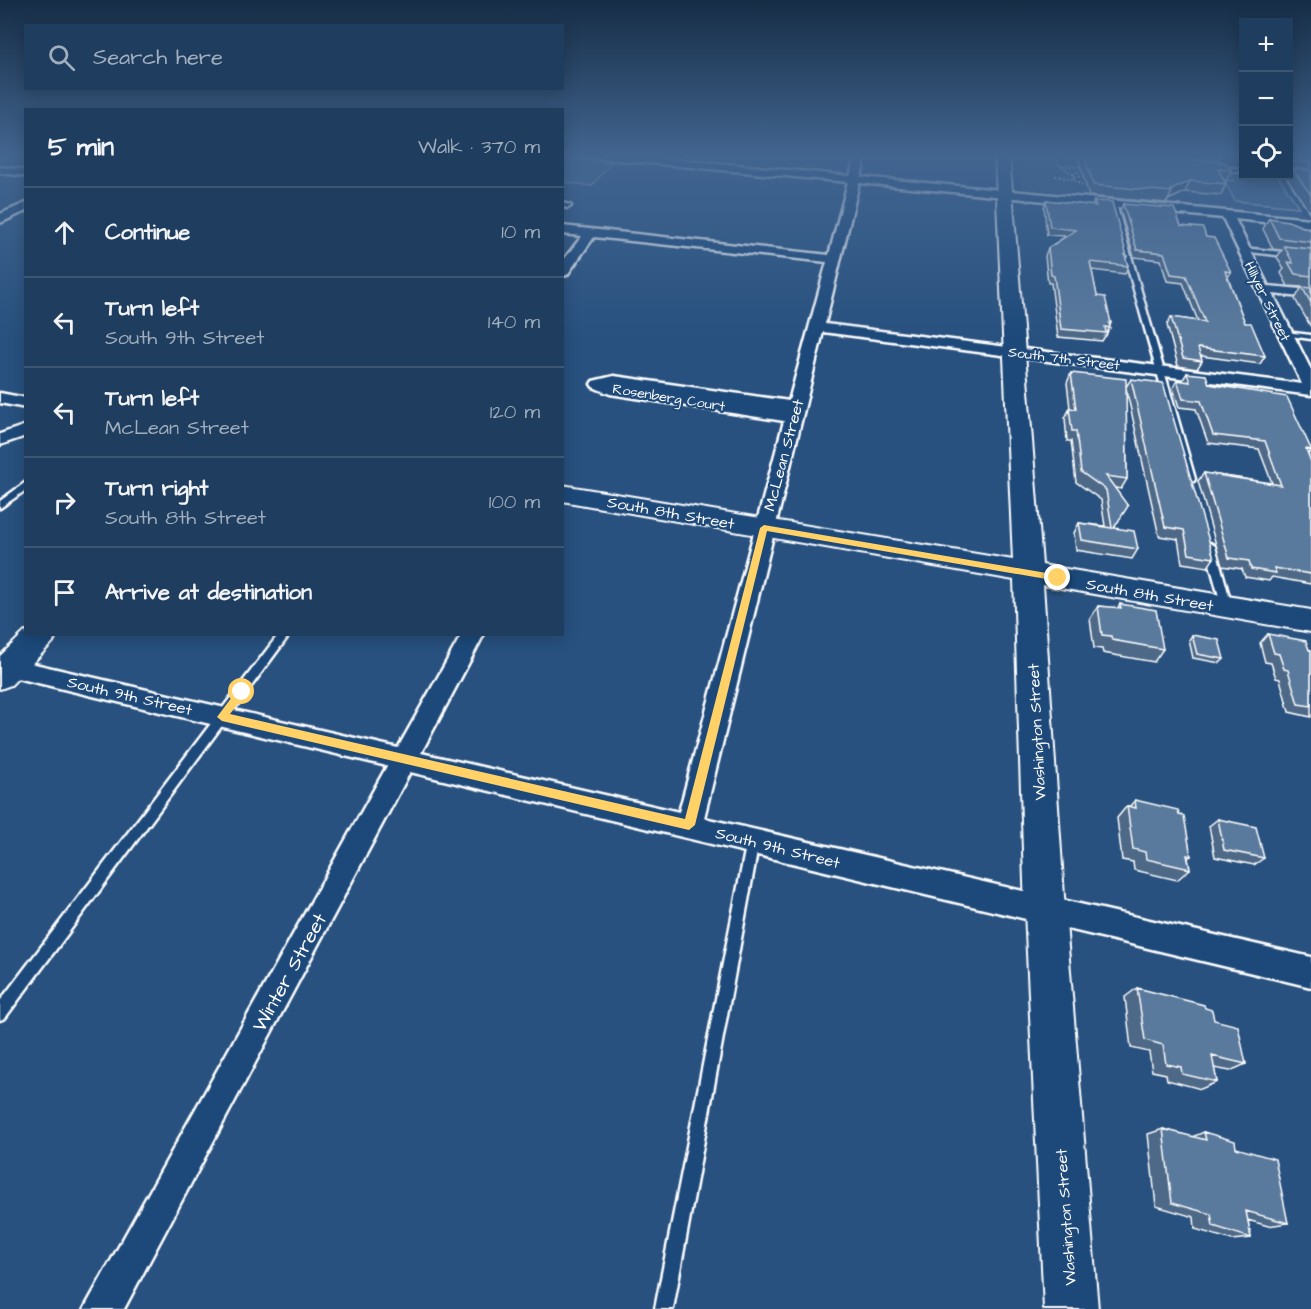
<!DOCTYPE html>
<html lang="en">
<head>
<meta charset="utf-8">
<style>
	:root { --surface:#1e3d5f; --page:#264465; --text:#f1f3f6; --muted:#a1aebd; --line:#3c5674 }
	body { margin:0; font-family:"Architects Daughter",sans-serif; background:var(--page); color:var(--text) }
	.controls { position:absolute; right:18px; top:18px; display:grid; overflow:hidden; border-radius:0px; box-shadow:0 3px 15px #0003 }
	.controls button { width:54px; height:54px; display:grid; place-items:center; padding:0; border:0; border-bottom:2px solid var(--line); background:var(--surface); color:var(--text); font:30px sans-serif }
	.stop { position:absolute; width:18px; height:18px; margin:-14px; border:4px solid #ffd166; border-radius:50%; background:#fff }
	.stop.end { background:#ffd166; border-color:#fff; box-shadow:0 2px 6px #0008 }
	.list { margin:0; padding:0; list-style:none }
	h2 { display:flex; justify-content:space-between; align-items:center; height:78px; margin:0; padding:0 24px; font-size:26px }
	h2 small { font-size:20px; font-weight:400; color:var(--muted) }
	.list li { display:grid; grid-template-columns:39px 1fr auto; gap:18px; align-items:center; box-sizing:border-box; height:90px; padding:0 24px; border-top:2px solid var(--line) }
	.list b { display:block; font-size:22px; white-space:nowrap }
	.list p { margin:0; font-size:20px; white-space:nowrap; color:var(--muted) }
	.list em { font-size:20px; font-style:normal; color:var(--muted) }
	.icon { flex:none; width:33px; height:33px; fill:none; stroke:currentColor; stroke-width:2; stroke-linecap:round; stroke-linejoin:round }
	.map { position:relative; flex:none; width:1311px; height:1309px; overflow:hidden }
	.search { position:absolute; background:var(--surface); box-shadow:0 3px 15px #0003; left:24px; top:24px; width:540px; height:66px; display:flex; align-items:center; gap:15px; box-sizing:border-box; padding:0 21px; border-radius:0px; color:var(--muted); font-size:22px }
	.panel { position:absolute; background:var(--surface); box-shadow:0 3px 15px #0003; left:24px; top:108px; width:540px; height:528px; border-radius:0px }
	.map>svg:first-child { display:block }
</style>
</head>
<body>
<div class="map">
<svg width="1311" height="1309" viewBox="0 0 1311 1309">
	<rect width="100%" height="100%" fill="#28517f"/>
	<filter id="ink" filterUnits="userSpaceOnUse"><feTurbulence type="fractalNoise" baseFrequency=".0167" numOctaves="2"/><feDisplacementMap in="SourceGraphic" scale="12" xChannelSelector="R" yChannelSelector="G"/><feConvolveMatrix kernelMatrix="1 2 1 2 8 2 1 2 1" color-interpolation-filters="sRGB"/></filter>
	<g filter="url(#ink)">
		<path fill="#375d88" d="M 1018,154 L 1176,154 L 1243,172 L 1244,176 L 1278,176 L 1305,216 L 1022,189 Z"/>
		<path fill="#446890" stroke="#a2b4c8" stroke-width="1.5" d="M 563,158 L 611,163 L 592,186 L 563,182 Z
			M 1229,171 L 1243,172 L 1244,176 L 1278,176 L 1299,207 L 1235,201 L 1224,180 L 1234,181 Z"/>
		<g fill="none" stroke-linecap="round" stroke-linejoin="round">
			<g stroke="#fff" stroke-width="5">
				<path id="lane" d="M 1215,167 L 1244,169 L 1244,172 L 1217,170 Z
					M 1113,202 L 1116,204 L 1195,479 L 1194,481 L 1191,482 L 1187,479 L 1110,204 Z
					M 562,203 L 570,205 L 571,206 L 568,208 L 562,207 Z
					M 1243,248 L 1311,255 L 1311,259 L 1241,251 L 1240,250 Z
					M 1285,332 L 1311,335 L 1311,339 L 1283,335 L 1283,333 Z
					M 26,482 L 26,490 L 0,508 L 0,501 Z
					M 1210,543 L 1215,546 L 1232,607 L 1227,611 L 1222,607 L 1205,546 Z
					M 279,634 L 290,634 L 5,1018 L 0,1020 L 0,1001 Z
					M 753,835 L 757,837 L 759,841 L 673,1309 L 655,1309 L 747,841 L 749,837 Z"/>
			</g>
			<g stroke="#fff" stroke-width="5">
				<path id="street" d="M 581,154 L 624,154 L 850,176 L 856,154 L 866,154 L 861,177 L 1311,219 L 1311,227 L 1235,219 L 1268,286 L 1311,290 L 1311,298 L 1273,294 L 1311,370 L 1311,395 L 823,332 L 704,818 L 1311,957 L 1311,987 L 410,772 L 124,1309 L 84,1309 L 387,766 L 0,674 L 0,656 L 398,748 L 462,634 L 484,634 L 421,753 L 679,812 L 784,421 L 610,394 L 593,387 L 591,384 L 593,381 L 614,376 L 789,401 L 827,262 L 594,237 L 567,275 L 562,276 L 562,262 L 582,236 L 562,234 L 562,226 L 829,255 L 848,182 L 586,157 ZM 859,183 L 1223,218 L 1302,384 L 825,324 Z
					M 0,167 L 26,170 L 26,176 L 0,173 Z
					M 26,203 L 26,211 L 0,223 L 0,214 Z
					M 0,393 L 26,398 L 26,408 L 0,403 Z
					M 26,425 L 26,436 L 0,445 L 0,434 Z"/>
			</g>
			<g stroke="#fff" stroke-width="4">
				<path id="secondary" d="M 995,154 L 1009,154 L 1042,565 L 1311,610 L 1311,632 L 1043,585 L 1065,911 L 1098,1309 L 1044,1309 L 1025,911 L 1014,580 L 562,501 L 562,485 L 1013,560 Z
					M 26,631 L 26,634 L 57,634 L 53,642 L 11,685 L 0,689 L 0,656 Z"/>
			</g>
			<path stroke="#fff" stroke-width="2" stroke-dasharray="2 2" stroke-linecap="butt" d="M 1057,156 L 1059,165 L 1073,174 L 1075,181 L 1084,186
				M 1062,166 L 1081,167
				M 1073,174 L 1086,168
				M 1055,176 L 1074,179
				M 1074,176 L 1083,177"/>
			<use href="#lane" fill="#1f4a7a" fill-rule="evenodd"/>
			<use href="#street" fill="#1f4a7a" fill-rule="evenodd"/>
			<use href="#secondary" fill="#1f4a7a" fill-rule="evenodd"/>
		</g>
		<path fill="#4d6987" stroke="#fff" stroke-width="1.5" d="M 1077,154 L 1222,154 L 1218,161 L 1231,170 L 1226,181 L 1224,180 L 1226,184 L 1221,195 L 1185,192 L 1168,200 L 1167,203 L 1089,196 Z
			M 1288,154 L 1311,154 L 1311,215 L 1287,178 L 1291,171 L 1288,171 Z
			M 1046,200 L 1092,206 L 1094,201 L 1127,256 L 1126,259 L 1128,266 L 1125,274 L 1092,270 L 1097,296 L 1111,323 L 1106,336 L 1105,336 L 1102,341 L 1058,337 L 1051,283 L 1048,283 L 1045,256 L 1048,248 L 1066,236 L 1047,235 L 1044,207 Z
			M 1123,204 L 1181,226 L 1206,237 L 1231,272 L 1228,277 L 1245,323 L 1265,356 L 1260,364 L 1201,356 L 1202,361 L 1197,369 L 1178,366 L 1167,325 L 1171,317 L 1198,321 L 1183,283 L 1167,281 L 1161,260 L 1134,257 L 1120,210 Z
			M 1269,218 L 1311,230 L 1311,327 L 1295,299 L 1302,287 L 1288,286 L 1281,273 L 1284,269 L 1277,257 L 1282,250 L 1273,249 L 1263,229 Z
			M 1071,373 L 1126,387 L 1131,379 L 1214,558 L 1208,567 L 1182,563 L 1178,539 L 1159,536 L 1126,388 L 1127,479 L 1121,489 L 1115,488 L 1115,528 L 1138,549 L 1132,559 L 1076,550 L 1074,533 L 1079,523 L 1105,526 L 1101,500 L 1076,482 L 1071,441 L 1067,441 L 1065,418 L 1070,408 L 1067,383 Z
			M 1187,373 L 1209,384 L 1311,449 L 1311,451 L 1308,455 L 1311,462 L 1311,584 L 1272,577 L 1269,581 L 1245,577 L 1242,569 L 1222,566 L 1198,481 L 1204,473 L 1272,483 L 1259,449 L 1208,443 L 1196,409 L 1179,407 L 1173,388 L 1177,380 L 1182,381 Z
			M 1120,604 L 1163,649 L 1154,662 L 1103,653 L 1102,649 L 1094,648 L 1090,619 L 1098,606 L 1118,608 Z
			M 1268,634 L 1311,650 L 1311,717 L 1289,712 L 1280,679 L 1276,678 L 1271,663 L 1265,662 L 1260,643 Z
			M 1192,635 L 1224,659 L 1220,663 L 1193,658 L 1189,640 Z
			M 1135,800 L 1191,856 L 1188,858 L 1190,869 L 1177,880 L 1134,870 L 1133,862 L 1122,860 L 1117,818 L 1127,806 L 1129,807 Z
			M 1218,819 L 1264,858 L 1254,865 L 1215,857 L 1209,826 Z
			M 1137,988 L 1205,1008 L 1246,1064 L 1230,1071 L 1214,1068 L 1217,1082 L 1201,1089 L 1167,1080 L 1166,1074 L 1152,1071 L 1149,1052 L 1131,1048 L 1125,997 Z
			M 1163,1129 L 1192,1137 L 1204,1132 L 1236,1148 L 1288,1223 L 1268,1226 L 1248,1220 L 1251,1238 L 1232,1240 L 1195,1229 L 1194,1217 L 1156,1206 L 1148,1134 Z"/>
		<path fill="#3f556e" stroke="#fff" stroke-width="1.5" d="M 1190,181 L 1185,192 L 1168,200 L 1172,192 L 1171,190 Z"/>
		<path fill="#5a7a9d" stroke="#fff" stroke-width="1.5" d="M 1084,154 L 1173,154 L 1177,158 L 1226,162 L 1231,170 L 1218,169 L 1226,184 L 1190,181 L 1171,190 L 1172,192 L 1093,185 Z
			M 1288,154 L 1311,154 L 1311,163 L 1294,161 L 1290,165 L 1288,163 Z
			M 1292,168 L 1311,170 L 1311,195 Z
			M 1046,200 L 1096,206 L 1094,201 L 1112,202 L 1127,256 L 1125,255 L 1128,266 L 1090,262 L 1097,296 L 1105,297 L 1111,323 L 1109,323 L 1110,328 L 1105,327 L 1106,333 L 1061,329 L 1054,276 L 1051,275 L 1048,248 L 1076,230 L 1050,227 Z
			M 1123,204 L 1174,208 L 1181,226 L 1203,228 L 1206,237 L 1214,238 L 1231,272 L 1225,271 L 1245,323 L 1251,323 L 1265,356 L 1198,348 L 1202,361 L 1183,358 L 1171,317 L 1205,322 L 1186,276 L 1171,274 L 1164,253 L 1137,250 Z
			M 1269,218 L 1288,221 L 1311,230 L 1311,242 L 1279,238 Z
			M 1284,246 L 1311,249 L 1311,276 L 1295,274 L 1288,262 L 1293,263 Z
			M 1302,287 L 1311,288 L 1311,303 Z
			M 1071,373 L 1126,379 L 1127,479 L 1106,476 L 1128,506 L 1114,528 L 1134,531 L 1138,549 L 1082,540 L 1079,523 L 1112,528 L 1106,490 L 1081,472 L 1076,431 L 1072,431 L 1069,408 L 1076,409 Z
			M 1187,373 L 1206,375 L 1209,384 L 1287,397 L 1311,449 L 1311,450 L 1306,449 L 1311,462 L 1311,574 L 1274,568 L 1276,573 L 1251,569 L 1249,561 L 1229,558 L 1204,473 L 1281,485 L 1265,441 L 1213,435 L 1201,401 L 1183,399 L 1177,380 L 1190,382 Z
			M 1131,379 L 1163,383 L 1214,558 L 1189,554 L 1184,530 L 1165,527 Z
			M 1120,604 L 1156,610 L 1163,649 L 1112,640 L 1111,636 L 1102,635 L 1098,606 L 1121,608 Z
			M 1268,634 L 1306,641 L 1309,650 L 1311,650 L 1311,706 L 1298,704 L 1288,670 L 1284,669 L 1279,654 L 1274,653 Z
			M 1192,635 L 1219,640 L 1224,659 L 1197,654 Z
			M 1135,800 L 1178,810 L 1179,815 L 1184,816 L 1191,856 L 1187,855 L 1190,869 L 1146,859 L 1145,852 L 1133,849 L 1127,806 L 1136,808 Z
			M 1218,819 L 1256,827 L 1264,858 L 1224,850 Z
			M 1137,988 L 1204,1005 L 1205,1008 L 1212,1010 L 1214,1020 L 1238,1026 L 1246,1064 L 1212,1056 L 1217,1082 L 1182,1074 L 1181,1067 L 1166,1064 L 1163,1045 L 1145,1040 Z
			M 1163,1129 L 1206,1140 L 1204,1132 L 1235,1141 L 1236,1148 L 1275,1159 L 1288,1223 L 1246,1211 L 1251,1238 L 1213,1226 L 1211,1214 L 1172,1203 Z"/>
	</g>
	<linearGradient id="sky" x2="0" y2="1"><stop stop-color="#162d46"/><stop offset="0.46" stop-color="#426590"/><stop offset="1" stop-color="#426590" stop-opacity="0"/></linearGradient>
	<rect width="1311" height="338" fill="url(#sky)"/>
	<path fill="#ffd166" d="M 764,525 L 1058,575 L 1062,578 L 1058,581 L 767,531 L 695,825 L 689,830 L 222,721 L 217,717 L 238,689 L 242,688 L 247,692 L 230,714 L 685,819 L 760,528 Z"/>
	<g text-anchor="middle" stroke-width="4.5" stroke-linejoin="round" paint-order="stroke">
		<g font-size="14" fill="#fff" stroke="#1f4a7a">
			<text transform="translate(1268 301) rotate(64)" y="5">Hillyer Street</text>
			<text transform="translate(1064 358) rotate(7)" y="5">South 7th Street</text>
			<text transform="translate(669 397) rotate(9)" y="5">Rosenberg Court</text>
		</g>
		<g font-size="16" fill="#fff" stroke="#1f4a7a">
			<text transform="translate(783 455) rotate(-75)" y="6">McLean Street</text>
			<text transform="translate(671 512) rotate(10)" y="6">South 8th Street</text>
			<text transform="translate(1150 594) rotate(10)" y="6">South 8th Street</text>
			<text transform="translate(130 695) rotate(13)" y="6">South 9th Street</text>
			<text transform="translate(1036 732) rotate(-93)" y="6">Washington Street</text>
			<text transform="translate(778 847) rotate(14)" y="6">South 9th Street</text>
			<text transform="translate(1065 1217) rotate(-94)" y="6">Washington Street</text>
		</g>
		<g font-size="20" fill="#fff" stroke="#1f4a7a">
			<text transform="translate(289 972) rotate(-61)" y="7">Winter Street</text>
		</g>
	</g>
</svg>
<div class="controls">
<button>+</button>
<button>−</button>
<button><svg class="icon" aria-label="locate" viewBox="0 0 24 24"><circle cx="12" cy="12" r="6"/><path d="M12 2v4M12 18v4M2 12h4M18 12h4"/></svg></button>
</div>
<div class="stop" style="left:242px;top:692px"></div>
<div class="stop end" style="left:1058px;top:578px"></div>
<div class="search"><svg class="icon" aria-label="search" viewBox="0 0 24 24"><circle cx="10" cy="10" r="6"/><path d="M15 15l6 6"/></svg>Search here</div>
<section class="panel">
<h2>5 min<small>Walk · 370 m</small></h2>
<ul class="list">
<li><svg class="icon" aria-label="ahead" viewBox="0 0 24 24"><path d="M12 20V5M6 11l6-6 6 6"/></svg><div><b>Continue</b></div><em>10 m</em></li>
<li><svg class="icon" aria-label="left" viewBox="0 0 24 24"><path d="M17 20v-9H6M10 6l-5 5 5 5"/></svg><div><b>Turn left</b><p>South 9th Street</p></div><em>140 m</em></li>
<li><svg class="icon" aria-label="left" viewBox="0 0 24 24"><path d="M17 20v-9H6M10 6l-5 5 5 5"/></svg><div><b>Turn left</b><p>McLean Street</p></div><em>120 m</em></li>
<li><svg class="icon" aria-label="right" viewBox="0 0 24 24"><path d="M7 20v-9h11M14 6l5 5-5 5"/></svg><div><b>Turn right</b><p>South 8th Street</p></div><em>100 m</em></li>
<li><svg class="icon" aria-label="arrive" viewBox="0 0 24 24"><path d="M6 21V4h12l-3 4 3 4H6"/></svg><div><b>Arrive at destination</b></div></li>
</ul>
</section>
</div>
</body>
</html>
